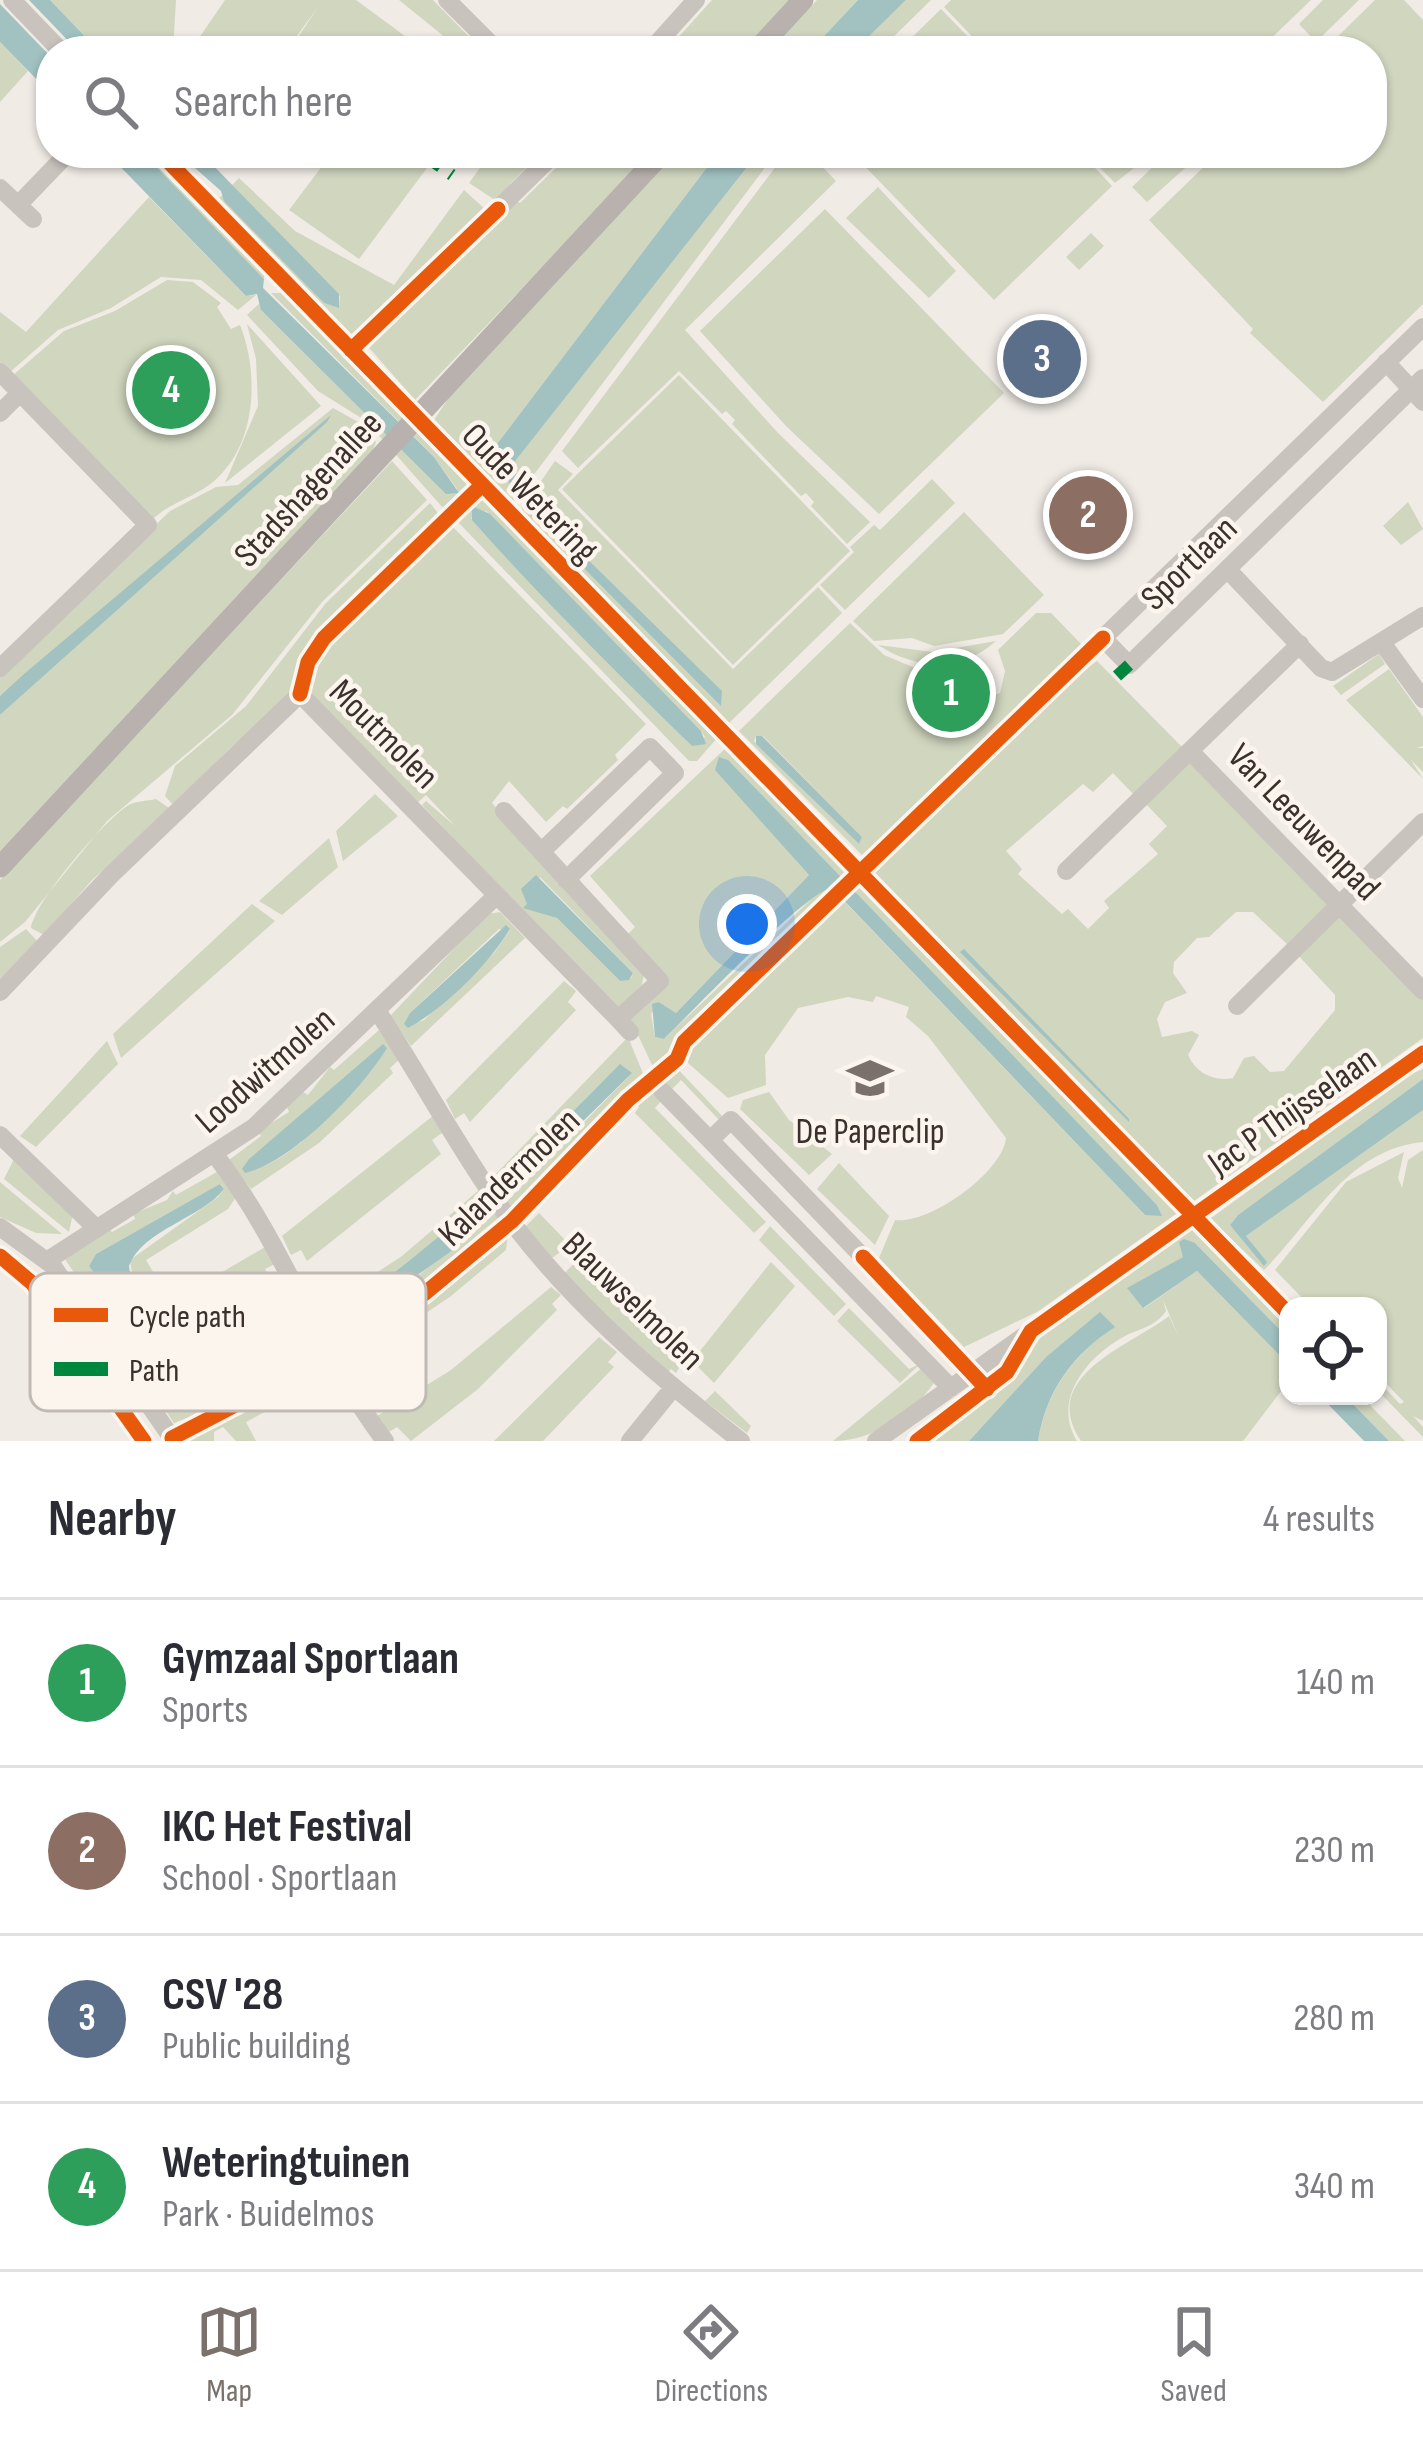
<!DOCTYPE html>
<html lang="en">
<head>
<meta charset="utf-8">
<style>
	:root { --surface:#fff; --page:#f7f7f7; --text:#2b2b33; --muted:#7c7c81; --line:#e1e1e2; --accent:#7a716c }
	body { margin:0; font-family:"Sofia Sans Condensed",sans-serif; background:var(--page); color:var(--text) }
	.controls { position:absolute; right:36px; bottom:36px; display:grid; overflow:hidden; border-radius:24px; box-shadow:0 3px 9px #0004 }
	.controls button { width:108px; height:108px; display:grid; place-items:center; padding:0; border:0; border-bottom:3px solid var(--line); background:var(--surface); color:var(--text); font:60px sans-serif }
	.you { position:absolute; left:747px; top:924px; width:42px; height:42px; margin:-30px; border:9px solid #fff; border-radius:50%; background:#1a73e8; box-shadow:0 0 0 18px #1a73e833 }
	.badge { display:grid; place-items:center; width:78px; height:78px; border-radius:50%; background:var(--accent); color:#fff; font-size:39px; font-weight:700 }
	.pin { position:absolute; translate:-50% -50%; border:6px solid #fff; box-shadow:0 3px 12px #0006 }
	.list { margin:0; padding:0; list-style:none }
	h2 { display:flex; justify-content:space-between; align-items:center; height:156px; margin:0; padding:0 48px; font-size:51px }
	h2 small { font-size:39px; font-weight:400; color:var(--muted) }
	.list li { display:grid; grid-template-columns:78px 1fr auto; gap:36px; align-items:center; box-sizing:border-box; height:168px; padding:0 48px; border-top:3px solid var(--line) }
	.list b { display:block; font-size:45px; white-space:nowrap }
	.list p { margin:0; font-size:39px; white-space:nowrap; color:var(--muted) }
	.list em { font-size:39px; font-style:normal; color:var(--muted) }
	.icon { flex:none; width:66px; height:66px; fill:none; stroke:currentColor; stroke-width:2; stroke-linecap:round; stroke-linejoin:round }
	.map { position:relative; flex:none; width:1423px; height:1441px; overflow:hidden }
	.search { position:absolute; background:var(--surface); box-shadow:0 3px 9px #0004; left:36px; right:36px; top:36px; height:132px; display:flex; align-items:center; gap:30px; box-sizing:border-box; padding:0 42px; border-radius:48px; color:var(--muted); font-size:45px }
	.sheet { height:828px; background:var(--surface) }
	nav { display:flex; justify-content:space-around; align-items:center; box-sizing:border-box; height:168px; border-top:3px solid var(--line); background:var(--surface); font-size:33px; color:var(--muted) }
	nav a { display:grid; justify-items:center; gap:6px }
	nav .on { color:var(--accent) }
	.map>svg:first-child { display:block }
</style>
</head>
<body>
<div class="map">
<svg width="1423" height="1441" viewBox="0 0 1423 1441">
	<rect width="100%" height="100%" fill="#f0ebe5"/>
	<path fill="#d1d6bf" fill-rule="evenodd" d="M 50,0 L 176,0 L 173,51 L 99,51 Z
		M 225,0 L 356,0 L 409,39 L 401,51 L 289,51 L 318,7 L 286,51 L 190,51 Z
		M 399,0 L 433,0 L 483,51 L 462,51 Z
		M 712,0 L 794,0 L 746,51 L 666,51 Z
		M 817,0 L 858,0 L 810,51 L 769,51 Z
		M 906,0 L 931,0 L 879,51 L 854,51 Z
		M 951,0 L 1311,0 L 1258,51 L 986,51 L 944,7 Z
		M 1323,0 L 1359,0 L 1316,42 L 1299,24 Z
		M 1375,0 L 1404,0 L 1423,20 L 1423,304 L 1323,402 L 1250,333 L 1253,329 L 1149,220 L 1218,153 L 1372,153 L 1372,51 L 1323,51 Z
		M 941,9 L 982,51 L 898,51 Z
		M 0,42 L 28,71 L 0,102 Z
		M 143,153 L 152,153 L 265,269 L 264,279 Z
		M 332,153 L 407,153 L 427,168 L 359,259 L 289,210 Z
		M 491,153 L 541,153 L 510,184 L 513,188 L 495,200 L 469,183 Z
		M 571,153 L 652,153 L 415,400 L 365,343 L 516,200 L 520,203 Z
		M 675,153 L 718,153 L 497,444 L 495,453 L 514,492 L 522,485 L 514,469 L 516,460 L 744,168 L 758,153 L 776,153 L 514,501 L 434,420 L 450,396 Z
		M 786,153 L 809,153 L 836,181 L 685,330 L 778,433 L 870,522 L 847,544 L 811,506 L 814,502 L 806,493 L 801,496 L 732,424 L 735,420 L 726,411 L 722,414 L 679,371 L 578,468 L 562,451 Z
		M 852,153 L 1081,153 L 1112,186 L 994,300 Z
		M 1085,153 L 1153,153 L 1115,183 Z
		M 1167,153 L 1202,153 L 1147,202 L 1132,187 Z
		M 239,178 L 295,231 L 394,285 L 464,190 L 486,210 L 355,338 L 219,198 L 223,195 L 324,303 L 339,307 L 340,296 L 232,185 Z
		M 878,187 L 956,271 L 929,298 L 846,218 Z
		M 149,197 L 246,296 L 256,295 L 238,310 L 201,280 L 161,277 L 111,308 L 58,330 L 9,373 L 0,364 L 0,312 L 26,332 Z
		M 825,209 L 1004,393 L 879,514 L 786,426 L 700,331 Z
		M 1091,233 L 1104,246 L 1079,270 L 1066,257 Z
		M 167,280 L 193,282 L 221,303 L 217,307 L 231,329 L 240,325 C 260,375 257,449 209,485 C 190,499 169,503 152,520 L 12,376 L 64,331 L 115,311 Z
		M 271,293 L 288,293 L 470,480 L 470,490 L 444,509 L 366,421 L 318,391 L 247,315 L 262,301 L 261,310 L 446,493 L 457,489 L 434,457 Z
		M 247,324 L 321,406 L 225,483 L 258,406 L 256,359 Z
		M 679,375 L 850,551 L 733,665 L 562,489 Z
		M 333,408 L 360,423 L 376,442 L 373,450 L 0,856 L 0,715 L 332,415 L 0,696 L 0,676 L 170,511 L 216,487 L 238,485 Z
		M 392,461 L 427,500 L 322,602 L 232,715 L 107,821 L 25,922 L 0,942 L 0,880 Z
		M 555,461 L 573,474 L 558,490 L 733,669 L 818,587 L 842,613 L 729,723 L 715,711 L 723,723 L 520,514 L 698,693 L 521,510 Z
		M 932,479 L 955,503 L 845,610 L 820,585 L 854,552 L 850,547 L 874,525 L 880,530 Z
		M 476,495 L 485,496 L 719,736 L 697,761 L 689,761 L 455,519 ZM 486,511 L 701,731 L 705,737 L 692,746 L 471,518 Z
		M 1408,502 L 1423,529 L 1401,545 L 1383,526 Z
		M 430,503 L 441,517 L 317,641 L 297,690 L 228,750 L 175,807 L 165,796 L 175,766 L 246,706 L 326,603 Z
		M 964,512 L 1044,595 L 1003,634 L 934,646 L 912,638 L 874,641 L 853,621 Z
		M 449,523 L 646,724 L 615,755 L 618,760 L 567,809 L 563,806 L 546,822 L 509,781 L 492,803 L 644,974 L 642,985 L 616,1011 L 422,805 L 426,801 L 455,826 L 426,795 L 416,804 L 306,690 C 314,642 409,551 449,523 ZM 540,877 L 633,973 L 631,978 L 620,981 L 557,918 L 528,904 Z
		M 1036,613 L 1051,613 L 1081,644 L 1079,654 L 865,858 L 739,731 L 850,623 L 884,655 L 915,668 L 912,690 L 922,720 L 1000,693 L 1005,671 L 998,650 ZM 756,736 L 763,736 L 862,837 L 859,844 L 754,741 Z
		M 996,641 C 962,672 916,670 878,645 L 933,652 Z
		M 1379,654 L 1385,664 L 1341,695 L 1333,686 Z
		M 1097,661 L 1184,749 L 1136,797 L 1113,773 L 1093,792 L 1083,784 L 1006,851 L 1022,869 L 1018,874 L 1062,914 L 1068,909 L 1088,929 L 1109,908 L 1104,901 L 1158,854 L 1149,844 L 1167,826 L 1145,803 L 1192,758 L 1333,902 L 1288,945 L 1253,912 L 1236,912 L 1209,937 L 1197,938 L 1174,962 L 1173,973 L 1187,993 L 1165,1002 L 1157,1019 L 1162,1037 L 1192,1031 L 1199,1035 L 1188,1055 C 1196,1073 1214,1082 1233,1078 L 1244,1058 L 1254,1056 L 1270,1072 L 1284,1071 L 1335,1010 L 1335,995 L 1297,954 L 1341,911 L 1423,995 L 1423,1038 L 1194,1201 L 872,871 L 1066,683 Z
		M 1389,669 L 1423,717 L 1423,746 L 1417,748 L 1423,748 L 1423,772 L 1411,760 L 1423,779 L 1346,700 Z
		M 728,746 L 848,874 L 843,882 L 722,757 L 767,827 L 809,875 L 676,1013 L 659,1002 L 651,1014 L 655,1037 L 664,1039 L 822,889 L 834,890 L 653,1067 L 629,1016 L 666,979 L 627,935 L 635,927 L 590,876 Z
		M 375,794 L 398,816 L 343,861 L 336,831 Z
		M 156,799 L 172,810 L 92,880 L 44,935 L 31,928 C 35,901 103,822 127,806 C 135,801 147,801 156,799 Z
		M 329,838 L 338,867 L 282,915 L 259,901 Z
		M 861,882 L 1180,1211 L 1037,1312 L 964,1347 L 879,1258 L 895,1220 C 929,1225 1003,1172 1006,1138 L 928,1036 L 906,1017 L 909,1007 L 876,996 L 873,1002 L 848,997 L 798,1008 L 765,1055 L 766,1085 L 728,1098 L 688,1063 L 690,1048 L 843,900 L 1145,1215 L 1161,1215 L 1157,1205 L 852,891 Z
		M 252,904 L 275,921 L 121,1058 L 113,1034 Z
		M 500,912 L 525,938 L 411,1046 L 390,1016 L 487,914 ZM 499,929 L 510,930 L 494,953 L 424,1020 L 412,1024 L 410,1013 Z
		M 26,929 L 38,942 L 0,979 L 0,947 Z
		M 564,981 L 576,991 L 568,1002 L 576,1010 L 470,1122 L 464,1113 L 455,1119 L 446,1100 Z
		M 379,1030 L 400,1059 L 390,1068 L 393,1073 L 319,1143 L 251,1189 L 229,1160 L 261,1136 L 258,1131 L 289,1112 L 287,1107 L 303,1092 L 308,1095 L 330,1067 L 334,1070 ZM 386,1049 C 358,1085 296,1163 250,1170 L 249,1159 Z
		M 628,1037 L 644,1076 L 512,1209 L 507,1201 L 632,1073 L 498,1188 L 492,1178 Z
		M 107,1041 L 118,1064 L 36,1147 L 20,1136 Z
		M 673,1064 L 725,1119 L 721,1122 L 681,1080 L 671,1090 L 658,1079 Z
		M 1423,1069 L 1423,1079 L 1238,1215 L 1230,1225 L 1266,1262 L 1246,1236 L 1423,1110 L 1423,1142 C 1348,1149 1312,1222 1264,1270 L 1210,1219 L 1402,1078 Z
		M 651,1086 L 663,1099 L 655,1108 L 766,1222 L 754,1233 L 635,1113 L 639,1107 L 635,1102 Z
		M 769,1092 L 789,1120 L 832,1154 L 809,1175 L 740,1109 L 743,1100 Z
		M 434,1115 L 442,1133 L 432,1140 L 441,1154 L 307,1261 L 301,1250 L 291,1255 L 282,1236 Z
		M 1423,1150 L 1423,1421 L 1413,1416 L 1423,1427 L 1423,1437 L 1378,1391 L 1378,1381 L 1400,1404 L 1404,1402 L 1378,1375 L 1378,1306 L 1310,1306 L 1275,1270 L 1346,1182 L 1404,1152 L 1398,1178 L 1402,1188 L 1408,1160 Z
		M 15,1157 L 73,1213 L 69,1232 L 4,1179 Z
		M 839,1163 L 889,1216 L 875,1245 L 817,1189 Z
		M 217,1172 L 236,1197 L 228,1209 L 146,1260 L 171,1302 L 265,1247 L 275,1264 L 265,1269 L 271,1280 L 185,1326 L 205,1368 L 305,1319 L 311,1330 L 209,1385 L 183,1367 L 165,1338 L 163,1317 L 134,1287 L 130,1260 L 218,1197 L 224,1189 L 221,1184 L 96,1254 L 89,1266 L 192,1410 L 201,1412 L 202,1404 L 317,1344 L 321,1353 L 241,1397 L 174,1423 L 65,1259 L 108,1228 L 112,1232 L 135,1219 L 133,1214 L 167,1200 L 173,1191 L 176,1195 Z
		M 0,1182 L 62,1234 L 36,1233 L 0,1217 Z
		M 479,1190 L 486,1199 L 409,1265 L 325,1321 L 320,1310 L 402,1256 Z
		M 495,1213 L 500,1223 C 450,1269 396,1308 339,1344 L 333,1342 L 331,1335 L 398,1292 Z
		M 539,1213 L 570,1245 L 549,1260 L 525,1227 Z
		M 770,1226 L 846,1304 L 834,1316 L 759,1240 Z
		M 1193,1227 L 1288,1321 L 1288,1338 L 1195,1243 L 1184,1248 L 1183,1257 L 1128,1289 L 1144,1308 L 1197,1271 L 1288,1364 L 1288,1382 L 1243,1441 L 1081,1441 C 1037,1376 1132,1345 1169,1316 L 1179,1337 L 1163,1300 L 1166,1311 C 1156,1326 1142,1328 1127,1335 C 1088,1355 1051,1399 1077,1441 L 1038,1441 C 1046,1392 1073,1355 1114,1327 L 1100,1313 L 1046,1357 L 969,1441 L 928,1441 L 994,1391 L 1048,1329 Z
		M 508,1236 L 506,1250 L 451,1296 L 356,1361 L 353,1357 L 342,1363 L 342,1356 L 423,1302 Z
		M 581,1256 L 684,1360 L 676,1373 L 671,1369 L 667,1373 L 562,1276 Z
		M 771,1262 L 795,1286 L 714,1383 L 692,1361 Z
		M 551,1287 L 561,1295 L 552,1304 L 557,1310 L 478,1389 L 411,1441 L 397,1427 L 387,1433 L 377,1416 L 451,1370 Z
		M 849,1308 L 909,1369 L 920,1364 L 900,1383 L 837,1321 Z
		M 599,1337 L 617,1352 L 608,1362 L 614,1367 L 543,1441 L 494,1441 Z
		M 324,1366 L 330,1370 L 319,1376 L 321,1382 L 246,1422 L 256,1441 L 236,1441 L 223,1427 L 214,1432 L 214,1441 L 189,1441 L 196,1437 L 194,1432 Z
		M 923,1367 L 934,1383 C 911,1415 872,1441 833,1441 Z
		M 715,1391 L 751,1426 L 747,1433 L 705,1401 Z
		M 1345,1396 L 1361,1396 L 1405,1441 L 1389,1441 Z"/>
	<path fill="#a1c2c1" d="M 29,0 L 50,0 L 99,51 L 78,51 Z
		M 858,0 L 906,0 L 854,51 L 810,51 Z
		M 0,4 L 51,57 L 51,94 L 0,42 Z
		M 107,153 L 143,153 L 264,279 L 263,288 L 434,457 L 459,493 L 446,494 L 261,310 L 257,294 L 246,296 Z
		M 178,153 L 201,153 L 339,294 L 339,308 L 324,303 L 224,201 L 221,191 Z
		M 718,153 L 758,153 L 516,460 L 514,469 L 522,485 L 514,493 L 495,453 L 497,444 Z
		M 331,415 L 327,422 L 0,715 L 0,696 L 24,674 Z
		M 531,504 L 722,691 L 721,706 L 529,513 Z
		M 472,506 L 490,514 L 701,731 L 706,744 L 692,746 C 617,673 540,597 472,520 Z
		M 756,736 L 762,736 L 862,837 L 859,844 L 756,744 Z
		M 719,757 L 728,760 L 1157,1205 L 1162,1216 L 1145,1215 L 832,888 C 807,890 690,1014 664,1039 L 655,1037 L 652,1004 L 659,1002 L 676,1013 L 809,875 L 715,770 Z
		M 536,875 L 633,973 L 629,980 L 620,981 L 557,918 L 523,908 L 527,904 L 521,889 Z
		M 506,925 L 510,929 C 488,965 445,1008 408,1028 L 404,1024 L 410,1013 Z
		M 964,949 L 1129,1119 L 1129,1122 L 960,952 Z
		M 383,1044 L 387,1048 C 362,1089 293,1162 245,1173 L 242,1169 L 249,1159 Z
		M 620,1064 L 632,1073 L 450,1252 L 341,1329 L 203,1403 L 201,1412 L 192,1410 L 89,1266 L 96,1254 L 220,1184 L 224,1189 C 202,1218 142,1230 129,1266 C 131,1289 145,1297 159,1313 C 174,1329 170,1384 212,1384 C 375,1310 497,1189 620,1064 Z
		M 1423,1079 L 1423,1110 L 1246,1236 L 1267,1262 L 1264,1266 L 1230,1225 L 1238,1215 Z
		M 1184,1239 L 1195,1243 L 1288,1338 L 1288,1364 L 1197,1271 L 1143,1308 L 1127,1288 L 1183,1257 L 1179,1242 Z
		M 1100,1312 L 1115,1327 C 1073,1354 1046,1391 1038,1441 L 969,1441 L 1046,1357 Z
		M 1320,1396 L 1345,1396 L 1389,1441 L 1364,1441 Z"/>
	<g fill="none" stroke-linecap="round" stroke-linejoin="round">
		<path stroke="#c9c3be" stroke-width="18" d="M 12,0 L 61,51
			M 447,0 L 498,51
			M 650,51 L 696,0
			M 160,153 L 281,277
			M 0,188 L 33,219
			M 19,204 L 68,153
			M 498,209 L 555,153
			M 1423,327 L 1103,638 L 1129,665 L 1423,378
			M 1386,362 L 1423,402
			M 0,372 L 148,525 L 0,668
			M 0,413 L 20,393
			M 1228,570 L 1321,668 L 1332,672 L 1423,616
			M 1383,644 L 1423,699
			M 1190,751 L 1423,991
			M 504,811 L 660,981 L 618,1019 L 630,1032
			M 541,852 L 650,747 L 675,773 L 566,880
			M 1066,871 L 1300,644
			M 0,992 L 111,875 L 300,694 L 618,1019
			M 1237,1006 L 1423,822
			M 378,1012 C 420,1076 457,1146 502,1209 C 568,1300 652,1372 741,1441
			M 662,1091 L 710,1140
			M 0,1135 L 96,1228
			M 216,1156 C 286,1247 318,1353 385,1441
			M 0,1227 L 52,1265 L 174,1441
			M 863,1257 L 731,1120 L 710,1140 L 951,1388
			M 48,1260 L 254,1127 L 497,895
			M 630,1441 L 673,1388
			M 876,1441 L 1423,1053"/>
		<path stroke="#b8b1ad" stroke-width="21" d="M 756,51 L 803,0
			M 0,867 L 662,153"/>
		<path stroke="#00873e" stroke-width="12" stroke-dasharray="24 12" stroke-linecap="butt" d="M 421,153 L 452,175
			M 1117,676 L 1129,665"/>
		<g stroke="#fbf5ee" stroke-width="22">
			<path id="cycleway" d="M 160,153 L 1288,1313
				M 351,350 L 498,209
				M 300,694 L 308,662 L 324,638 L 482,485
				M 0,1256 L 32,1283 L 144,1441
				M 863,1257 L 987,1389
				M 172,1438 L 332,1355 L 424,1294 L 512,1221 L 628,1100 L 677,1059 L 684,1042 L 1103,638
				M 917,1441 L 1007,1372 L 1031,1331 L 1423,1053"/>
		</g>
		<use href="#cycleway" stroke="#e8590c" stroke-width="15"/>
	</g>
	<defs>
		<g id="school-bare" transform="scale(3.6)"><path d="M0-5L7-2L0 1L-7-2ZM-4 1L0 2.5L4 1V4Q0 6-4 4Z" fill="#7a716c" stroke="#fbf5ee" stroke-width="2.5" paint-order="stroke"/></g>
	</defs>
	<g fill-rule="evenodd">
		<use href="#school-bare" x="870" y="1078"/>
	</g>
	<g text-anchor="middle" stroke-width="9" stroke-linejoin="round" paint-order="stroke">
		<g font-size="36" fill="#3b302b" stroke="#fbf5ee">
			<text transform="translate(307 488) rotate(-47)" y="13">Stadshagenallee</text>
			<text transform="translate(531 492) rotate(46)" y="13">Oude Wetering</text>
			<text transform="translate(1188 562) rotate(-44)" y="13">Sportlaan</text>
			<text transform="translate(385 733) rotate(45)" y="13">Moutmolen</text>
			<text transform="translate(1305 821) rotate(46)" y="13">Van Leeuwenpad</text>
			<text transform="translate(264 1069) rotate(-41)" y="13">Loodwitmolen</text>
			<text transform="translate(1291 1110) rotate(-35)" y="13">Jac P Thijsselaan</text>
			<text transform="translate(508 1176) rotate(-44)" y="13">Kalandermolen</text>
			<text transform="translate(634 1300) rotate(44)" y="13">Blauwselmolen</text>
		</g>
		<g font-size="36" fill="#3b302b" stroke="#fbf5ee">
			<text x="870" y="1143">De Paperclip</text>
		</g>
	</g>
	<rect x="30" y="1273" width="396" height="138" rx="18" fill="#fbf5ee" stroke="#c1bab4" stroke-width="3"/>
	<rect x="54" y="1308" width="54" height="14" fill="#e8590c"/>
	<rect x="54" y="1362" width="54" height="14" fill="#00873e"/>
	<g font-size="33" fill="#3b302b">
		<text x="129" y="1327">Cycle path</text>
		<text x="129" y="1381">Path</text>
	</g>
</svg>
<div class="controls">
<button><svg class="icon" aria-label="locate" viewBox="0 0 24 24"><circle cx="12" cy="12" r="6"/><path d="M12 2v4M12 18v4M2 12h4M18 12h4"/></svg></button>
</div>
<div class="you"></div>
<div class="pin badge" style="left:951px;top:693px;background:#2e9e5b">1</div>
<div class="pin badge" style="left:1088px;top:515px;background:#8d6e63">2</div>
<div class="pin badge" style="left:1042px;top:359px;background:#5c6f8a">3</div>
<div class="pin badge" style="left:171px;top:390px;background:#2e9e5b">4</div>
<div class="search"><svg class="icon" aria-label="search" viewBox="0 0 24 24"><circle cx="10" cy="10" r="6"/><path d="M15 15l6 6"/></svg>Search here</div>
</div>
<section class="sheet">
<h2>Nearby<small>4 results</small></h2>
<ul class="list">
<li><span class="badge" style="background:#2e9e5b">1</span><div><b>Gymzaal Sportlaan</b><p>Sports</p></div><em>140 m</em></li>
<li><span class="badge" style="background:#8d6e63">2</span><div><b>IKC Het Festival</b><p>School · Sportlaan</p></div><em>230 m</em></li>
<li><span class="badge" style="background:#5c6f8a">3</span><div><b>CSV '28</b><p>Public building</p></div><em>280 m</em></li>
<li><span class="badge" style="background:#2e9e5b">4</span><div><b>Weteringtuinen</b><p>Park · Buidelmos</p></div><em>340 m</em></li>
</ul>
</section>
<nav>
<a class="on"><svg class="icon" aria-label="map" viewBox="0 0 24 24"><path d="M3 6l6-2 6 2 6-2v14l-6 2-6-2-6 2zM9 4v14M15 6v14"/></svg>Map</a>
<a><svg class="icon" aria-label="directions" viewBox="0 0 24 24"><path d="M12 3l9 9-9 9-9-9zM9 14v-3h6M13 9l2 2-2 2"/></svg>Directions</a>
<a><svg class="icon" aria-label="saved" viewBox="0 0 24 24"><path d="M7 4h10v16l-5-4-5 4z"/></svg>Saved</a>
</nav>
</body>
</html>
